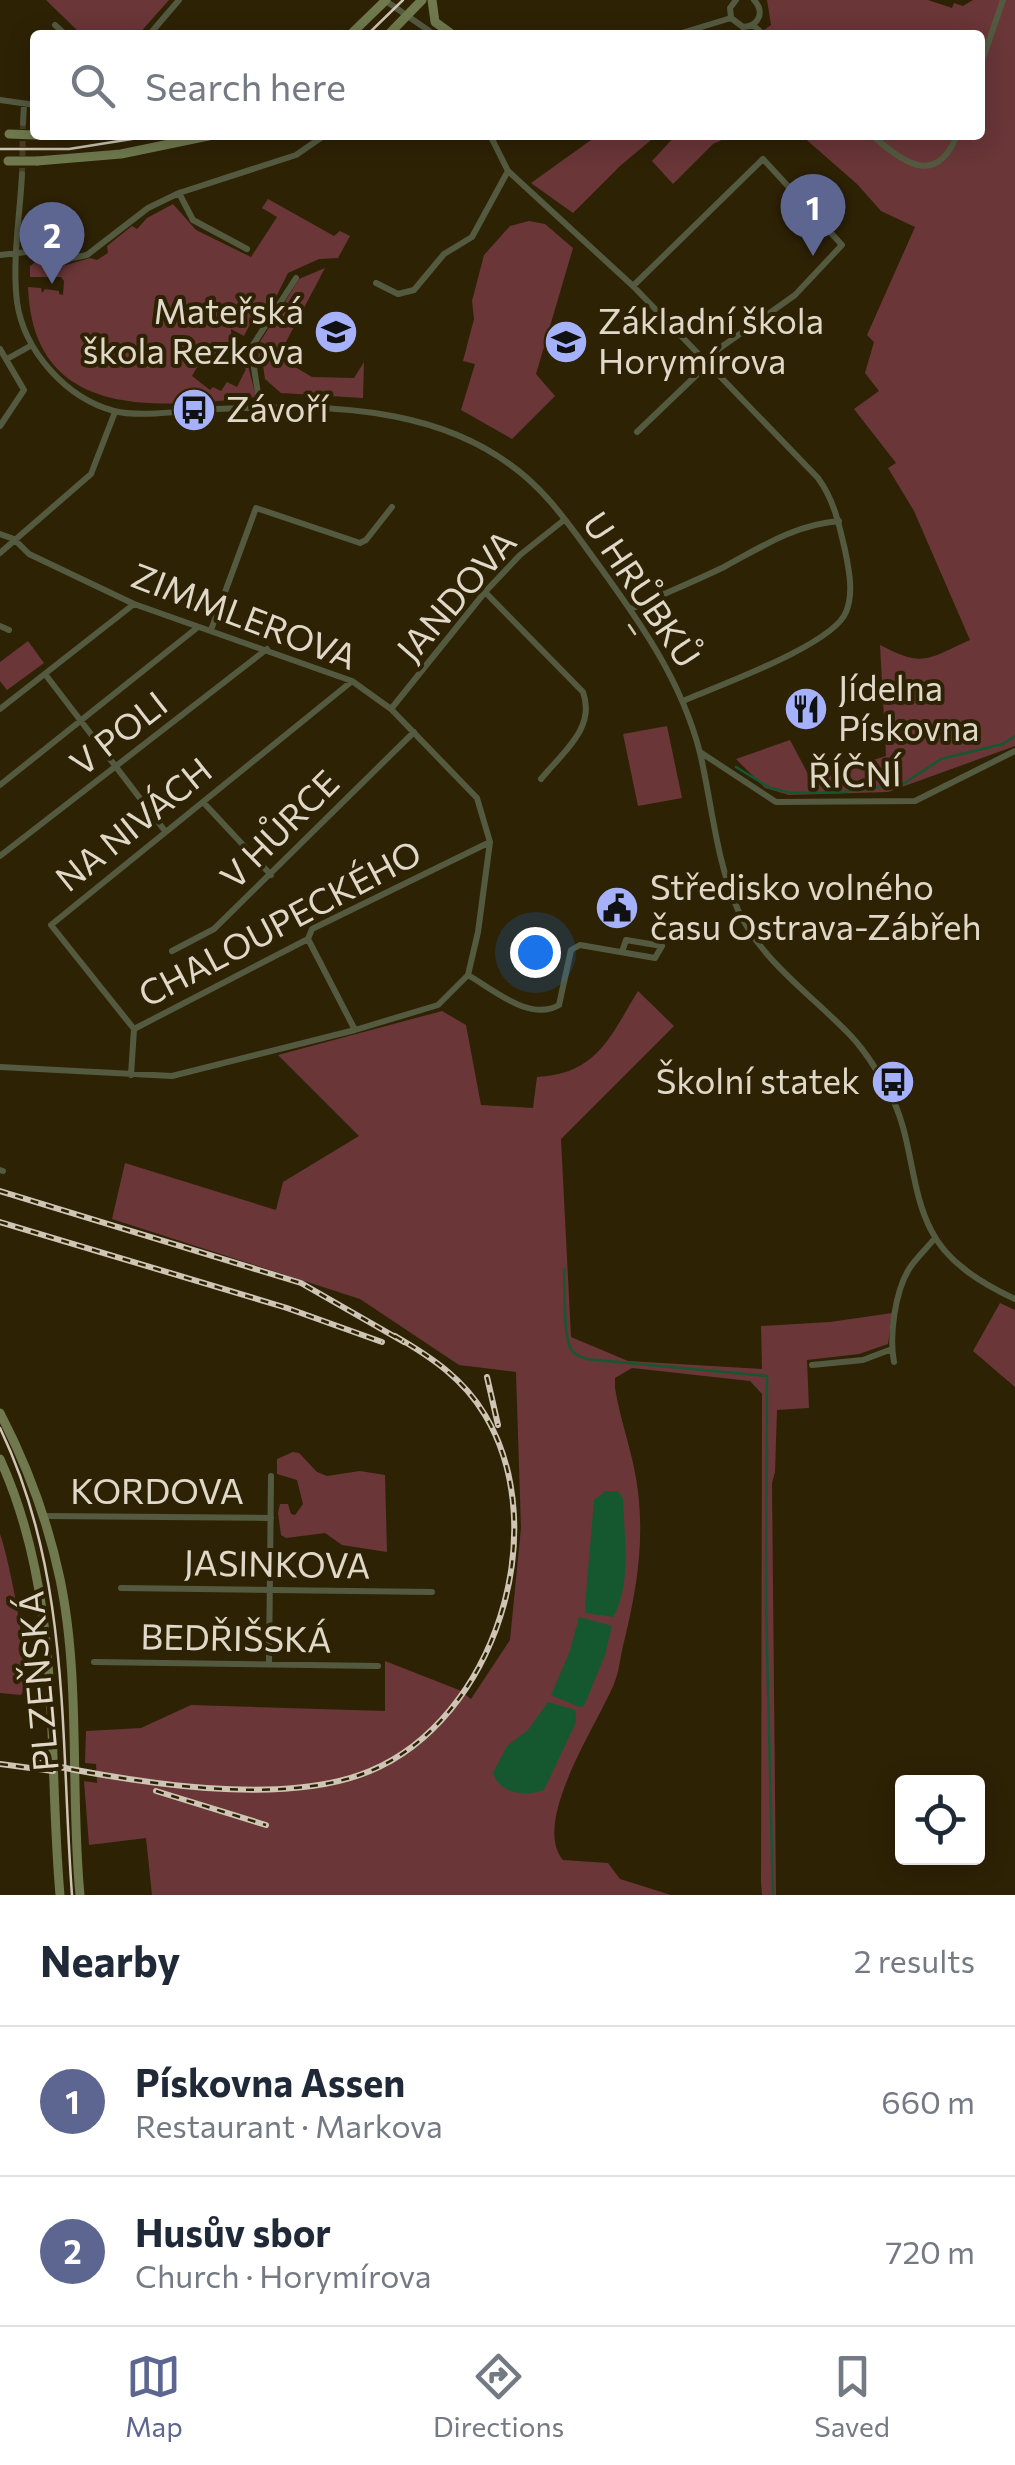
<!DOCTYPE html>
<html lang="en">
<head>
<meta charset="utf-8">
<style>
	:root { --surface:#fff; --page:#f2f2f3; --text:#1f2937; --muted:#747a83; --line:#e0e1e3; --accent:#5c6690 }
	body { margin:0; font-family:Commissioner,sans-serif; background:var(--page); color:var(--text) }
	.controls { position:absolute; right:30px; bottom:30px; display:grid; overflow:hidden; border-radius:10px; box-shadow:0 5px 25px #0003 }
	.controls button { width:90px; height:90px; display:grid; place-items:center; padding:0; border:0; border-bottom:2px solid var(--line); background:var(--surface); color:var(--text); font:50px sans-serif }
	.you { position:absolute; left:535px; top:952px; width:35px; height:35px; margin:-25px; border:8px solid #fff; border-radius:50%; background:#1a73e8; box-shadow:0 0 0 15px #1a73e833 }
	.badge { display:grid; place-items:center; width:65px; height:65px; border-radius:50%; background:var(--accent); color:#fff; font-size:32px; font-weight:700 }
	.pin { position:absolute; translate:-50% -82px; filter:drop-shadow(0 2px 5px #0008) }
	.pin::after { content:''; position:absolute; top:52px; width:35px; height:30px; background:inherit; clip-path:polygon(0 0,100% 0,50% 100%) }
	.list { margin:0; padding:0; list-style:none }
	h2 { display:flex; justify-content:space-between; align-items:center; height:130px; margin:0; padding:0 40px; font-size:42px }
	h2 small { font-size:32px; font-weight:400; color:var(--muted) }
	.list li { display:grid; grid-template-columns:65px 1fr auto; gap:30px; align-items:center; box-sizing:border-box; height:150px; padding:0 40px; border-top:2px solid var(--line) }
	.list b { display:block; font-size:38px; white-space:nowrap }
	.list p { margin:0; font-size:32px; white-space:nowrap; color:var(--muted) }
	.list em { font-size:32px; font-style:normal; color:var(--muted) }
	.icon { flex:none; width:55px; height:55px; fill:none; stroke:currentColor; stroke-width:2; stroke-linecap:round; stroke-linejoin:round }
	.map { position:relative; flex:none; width:1015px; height:1895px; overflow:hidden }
	.search { position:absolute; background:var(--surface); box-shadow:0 5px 25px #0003; left:30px; right:30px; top:30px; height:110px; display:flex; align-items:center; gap:25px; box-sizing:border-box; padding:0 35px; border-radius:10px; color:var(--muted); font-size:38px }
	.sheet { height:430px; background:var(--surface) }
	nav { display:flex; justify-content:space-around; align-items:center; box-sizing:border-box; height:140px; border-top:2px solid var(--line); background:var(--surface); font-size:28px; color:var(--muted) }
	nav a { display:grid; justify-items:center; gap:5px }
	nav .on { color:var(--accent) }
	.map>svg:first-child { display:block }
</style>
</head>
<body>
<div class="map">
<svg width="1015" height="1895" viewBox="0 0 1015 1895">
	<rect width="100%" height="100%" fill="#2e2205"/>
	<path fill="#6a3638" d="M 46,0 L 169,0 L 138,35 L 82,35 Z
		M 767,0 L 928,0 L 952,8 L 954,3 L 963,6 L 973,0 L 1015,0 L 1015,746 L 888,792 L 789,795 L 765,788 L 736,759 L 790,740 L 808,774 L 834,772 L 886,756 L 880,645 C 924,668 927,659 970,640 L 914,511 L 888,468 L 896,463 L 854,409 L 879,391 L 865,373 L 874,342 L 867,335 L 915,227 L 881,211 L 857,184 L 801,135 L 980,135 L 980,35 L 757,35 L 771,25 Z
		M 598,135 L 657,135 L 620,166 L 573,213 L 531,183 Z
		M 676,135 L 733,135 L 713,144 L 673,184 L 652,161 Z
		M 268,199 L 334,236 L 340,231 L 350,236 L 338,258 L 319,259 L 288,273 L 272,305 L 258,308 L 244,336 L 231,329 L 232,347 L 227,345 L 220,357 L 207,350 L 192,376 L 210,390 L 213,387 L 221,391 L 227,382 L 237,387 L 246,369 L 238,364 L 245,354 L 256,397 C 158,408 33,422 28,287 L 41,288 L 42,293 L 45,289 L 59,291 L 59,294 L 63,295 L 64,281 L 61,277 L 30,277 L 30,266 L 40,259 L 66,265 L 90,258 L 97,260 L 108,253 L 107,246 L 132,226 L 137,229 L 147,218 L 173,204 L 196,230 L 251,257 L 277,217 L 262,208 Z
		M 529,221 L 545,224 L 573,248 L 536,374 L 555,396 L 512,439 L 461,410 L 475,364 L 463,361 L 474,319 L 472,301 L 484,255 L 510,226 Z
		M 325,268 L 278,357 L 312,377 L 354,378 L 364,362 L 363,398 L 281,393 L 265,379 L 262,359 L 258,359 L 260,342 L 299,279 Z
		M 28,641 L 44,663 L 7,690 L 0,681 L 0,662 Z
		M 667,726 L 682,798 L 638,806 L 623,734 Z
		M 638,991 L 674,1026 L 561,1139 L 571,1337 L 628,1361 L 762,1369 L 761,1326 L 830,1322 L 892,1313 L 888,1344 L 859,1354 L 807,1360 L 809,1408 L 777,1410 L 775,1472 L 772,1483 L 776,1895 L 762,1895 L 761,1883 L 762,1394 L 750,1381 L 632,1368 L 615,1378 L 615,1388 C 620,1419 631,1448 636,1478 C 646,1536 637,1590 623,1646 C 620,1659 619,1672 614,1684 C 597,1725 531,1822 563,1860 L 608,1863 L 620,1879 L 671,1895 L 152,1895 L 146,1838 L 89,1845 L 84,1781 L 97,1783 L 96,1764 L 85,1763 L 86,1731 L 141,1728 L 191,1705 L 385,1711 L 385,1661 L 459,1690 L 471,1699 L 510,1640 L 521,1528 L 516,1372 L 459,1365 L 360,1299 L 112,1219 L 125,1163 L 276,1210 L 283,1182 L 359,1136 L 278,1055 L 442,1011 L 466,1025 L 481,1105 L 533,1108 L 537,1077 C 597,1074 610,1037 638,991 Z
		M 1000,1303 L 1015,1310 L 1015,1387 L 973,1351 Z
		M 293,1452 L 299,1453 L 317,1472 L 327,1476 L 360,1471 L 385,1475 L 387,1552 L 342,1545 L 325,1533 L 286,1538 L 281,1535 L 278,1513 L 280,1504 L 288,1504 L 291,1514 L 295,1515 L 303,1504 L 297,1480 L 277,1474 L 277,1459 Z
		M 0,1534 C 9,1558 34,1679 21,1695 L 0,1693 Z"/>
	<path fill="#155830" d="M 606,1491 L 618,1491 L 623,1499 C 624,1534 632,1586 613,1617 L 586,1613 L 585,1606 L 594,1500 Z
		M 579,1617 L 612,1626 L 605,1655 L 584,1706 L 579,1707 L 551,1695 L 570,1651 Z
		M 548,1702 L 575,1710 L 576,1722 L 544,1790 C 525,1797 500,1794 493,1773 L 507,1746 L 528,1730 Z"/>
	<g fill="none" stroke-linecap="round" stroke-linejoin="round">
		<path stroke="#155830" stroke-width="2.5" d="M 736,767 L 770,788 L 792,793 L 843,792 L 903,784 L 941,759 L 1003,744 L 1015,736
			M 564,1269 C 565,1287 563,1339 572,1351 C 575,1355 582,1357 586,1359 L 767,1376 L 766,1603 L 773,1895"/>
		<path stroke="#493d22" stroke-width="6" stroke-dasharray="6 3" stroke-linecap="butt" d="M 22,174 L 23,123"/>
		<path stroke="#545a40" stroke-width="6" d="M 736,0 L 730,8 L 731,18 L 743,27 C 759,26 765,12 754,0
			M 386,1 L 435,35
			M 55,25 L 66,35
			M 753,25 L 764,35
			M 149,35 L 179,0
			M 675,35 L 731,18
			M 980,67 L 1003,0
			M 0,100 L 35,105
			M 23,123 L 24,105
			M 490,135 L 508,171 L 633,286 L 818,478 C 834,500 839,524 845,550 C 849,570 854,593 846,612 C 833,645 719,685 683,701
			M 872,135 C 902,162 936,188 957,135
			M 22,174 C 20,215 12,261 17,302 C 24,351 66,398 114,411 C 141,418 187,410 216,409 C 334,404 464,404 548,499 C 567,520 583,544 600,567 C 642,625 682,682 700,753 C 712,804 716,861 738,910 C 762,962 812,995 851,1036 C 867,1053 878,1072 889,1092 C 913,1135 909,1188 931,1230 C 947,1263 983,1284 1015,1299
			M 179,193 L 193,220 L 247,249
			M 0,255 L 36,251 L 67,259 L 87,255 L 148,208 L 179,193 L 296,155 L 325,135
			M 376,283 L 398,294 L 414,290 L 444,254 L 472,237 L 508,171
			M 633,286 L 763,159 L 842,245 L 795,295 L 703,360
			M 0,349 L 24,390 L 0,426
			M 7,359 L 32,345
			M 260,407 L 251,348 L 296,278
			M 637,432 L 707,365
			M 0,534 L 14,539 L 29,554 L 134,604 L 352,681 L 391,709 L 477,798 L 490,842 L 478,932 L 468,975 L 438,1005 L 355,1030 L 172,1076 L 0,1067
			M 0,553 L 91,474 L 115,412
			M 485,592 L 583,692 C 596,728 563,752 541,779
			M 631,609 C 661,595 693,582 724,567 C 763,546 794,525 839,521
			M 0,626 L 9,630
			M 211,630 L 256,508 L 360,543 L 366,540 L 392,507
			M 45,674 L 165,831
			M 0,709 L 134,604
			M 391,709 L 485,592 L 520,555 L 564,520
			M 700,752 L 776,802 L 915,801 L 1015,751
			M 0,785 L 198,627
			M 203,802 L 271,875
			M 0,856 L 267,649
			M 308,939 L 355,1030
			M 172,951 L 214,929 L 414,732
			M 468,975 C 494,990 530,1022 559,1005 L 571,950 L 580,945 L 655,958 L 662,946 L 626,940 L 622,952
			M 134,1029 L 51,925 L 351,682
			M 131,1075 L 134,1029 L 308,939 L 312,929 L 490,842
			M 0,1170 L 3,1171
			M 894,1362 C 889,1336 895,1292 909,1269 C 916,1258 927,1248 935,1238
			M 812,1365 L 863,1360 L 892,1349
			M 44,1516 L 271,1518
			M 121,1588 L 432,1592
			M 94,1662 L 378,1666
			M 269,1664 L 271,1476"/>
		<path stroke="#6f794d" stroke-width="9" d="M 432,0 L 435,22 L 453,35
			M 350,35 L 386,0
			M 388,35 L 422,0
			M 37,161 L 121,154 L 213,135
			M 0,1413 C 27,1465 48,1522 60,1579 C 81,1679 70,1793 80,1895
			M 0,1459 C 63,1597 47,1748 60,1895"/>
		<path stroke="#cec5b4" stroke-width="2.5" d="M 367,35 L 403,0
			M 0,149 L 69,149 L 157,135
			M 629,625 L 635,634
			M 0,1428 C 71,1576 60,1735 72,1895"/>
		<g stroke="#cec5b4" stroke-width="6">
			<path id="rail" d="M 0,1191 L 301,1283 L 404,1342
				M 0,1222 L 287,1308 L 382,1342
				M 487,1377 L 498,1425
				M 40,1763 C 132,1782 282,1808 370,1771 C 495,1719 554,1530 485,1415 C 463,1378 431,1357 395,1336
				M 0,1764 L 53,1771
				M 156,1791 L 266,1825"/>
		</g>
		<use href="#rail" stroke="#2e2205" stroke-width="2.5" stroke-dasharray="8" stroke-linecap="butt"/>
		<path stroke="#6f794d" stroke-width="9" d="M 9,134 L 35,135
			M 8,161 L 37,161"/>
	</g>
	<defs>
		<g id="school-disc" transform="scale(2.25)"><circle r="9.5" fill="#a6b1fc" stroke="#2e2205"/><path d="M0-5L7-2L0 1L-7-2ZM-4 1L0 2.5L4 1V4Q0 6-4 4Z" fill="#111"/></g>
		<g id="bus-disc" transform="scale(2.25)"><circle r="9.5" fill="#a6b1fc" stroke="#2e2205"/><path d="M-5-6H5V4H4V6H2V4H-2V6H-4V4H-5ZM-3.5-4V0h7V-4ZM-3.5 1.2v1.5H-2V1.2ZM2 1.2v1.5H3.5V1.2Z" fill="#111"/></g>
		<g id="restaurant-disc" transform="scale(2.25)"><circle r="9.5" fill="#a6b1fc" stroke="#2e2205"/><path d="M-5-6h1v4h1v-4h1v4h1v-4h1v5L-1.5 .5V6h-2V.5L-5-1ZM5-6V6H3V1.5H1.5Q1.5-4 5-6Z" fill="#111"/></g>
		<g id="civic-disc" transform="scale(2.25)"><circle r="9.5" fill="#a6b1fc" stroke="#2e2205"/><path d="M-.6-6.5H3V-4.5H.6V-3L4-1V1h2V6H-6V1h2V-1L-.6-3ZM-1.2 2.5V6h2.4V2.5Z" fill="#111"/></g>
	</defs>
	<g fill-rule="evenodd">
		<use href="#school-disc" x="336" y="332"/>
		<use href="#school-disc" x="566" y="342"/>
		<use href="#bus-disc" x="194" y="410"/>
		<use href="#restaurant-disc" x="806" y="709"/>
		<use href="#civic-disc" x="617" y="908"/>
		<use href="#bus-disc" x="893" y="1082"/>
	</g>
	<g text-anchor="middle" stroke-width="8" stroke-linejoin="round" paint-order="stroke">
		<g font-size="35" fill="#e0d8c8" stroke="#2e2205" text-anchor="start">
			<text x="304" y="324" text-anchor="end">Mateřská<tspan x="304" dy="40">škola Rezkova</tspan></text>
			<text x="598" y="334">Základní škola<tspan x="598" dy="40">Horymírova</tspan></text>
			<text x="226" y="422">Závoří</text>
			<text x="838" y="701">Jídelna<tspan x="838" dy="40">Pískovna</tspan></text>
			<text x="650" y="900">Středisko volného<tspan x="650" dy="40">času Ostrava-Zábřeh</tspan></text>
			<text x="860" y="1094" text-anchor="end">Školní statek</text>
		</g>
		<g font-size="35" fill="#e0d8c8" stroke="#2e2205">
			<text transform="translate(641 590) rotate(56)" y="12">U HRŮBKŮ</text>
			<text transform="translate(457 596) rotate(-49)" y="12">JANDOVA</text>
			<text transform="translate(244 617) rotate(21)" y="12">ZIMMLEROVA</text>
			<text transform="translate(119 734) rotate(-38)" y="12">V POLI</text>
			<text transform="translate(855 775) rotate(-1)" y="12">ŘÍČNÍ</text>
			<text transform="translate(134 825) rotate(-39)" y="12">NA NIVÁCH</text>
			<text transform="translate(280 830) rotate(-45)" y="12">V HŮRCE</text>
			<text transform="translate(280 924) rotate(-28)" y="12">CHALOUPECKÉHO</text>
			<text x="157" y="1504">KORDOVA</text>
			<text transform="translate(277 1565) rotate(1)" y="12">JASINKOVA</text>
			<text transform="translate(236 1639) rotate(1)" y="12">BEDŘIŠSKÁ</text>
			<text transform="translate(39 1681) rotate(-95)" y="12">PLZEŇSKÁ</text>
		</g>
	</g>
</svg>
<div class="controls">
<button><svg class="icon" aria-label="locate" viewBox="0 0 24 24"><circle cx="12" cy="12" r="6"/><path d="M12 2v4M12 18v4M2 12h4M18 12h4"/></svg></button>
</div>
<div class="you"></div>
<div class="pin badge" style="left:813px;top:256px">1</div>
<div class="pin badge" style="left:52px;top:284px">2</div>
<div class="search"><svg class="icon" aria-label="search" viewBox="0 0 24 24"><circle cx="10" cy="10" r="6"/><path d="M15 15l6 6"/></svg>Search here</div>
</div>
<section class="sheet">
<h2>Nearby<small>2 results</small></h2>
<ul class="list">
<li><span class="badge">1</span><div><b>Pískovna Assen</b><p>Restaurant · Markova</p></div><em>660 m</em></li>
<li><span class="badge">2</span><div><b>Husův sbor</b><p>Church · Horymírova</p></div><em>720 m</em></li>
</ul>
</section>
<nav>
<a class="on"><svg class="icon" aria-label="map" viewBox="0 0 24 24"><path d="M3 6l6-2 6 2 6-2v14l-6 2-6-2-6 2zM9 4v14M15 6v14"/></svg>Map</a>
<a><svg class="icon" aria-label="directions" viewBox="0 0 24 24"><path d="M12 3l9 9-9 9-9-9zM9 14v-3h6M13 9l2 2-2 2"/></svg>Directions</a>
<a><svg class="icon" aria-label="saved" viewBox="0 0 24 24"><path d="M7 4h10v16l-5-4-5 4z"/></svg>Saved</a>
</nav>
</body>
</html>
